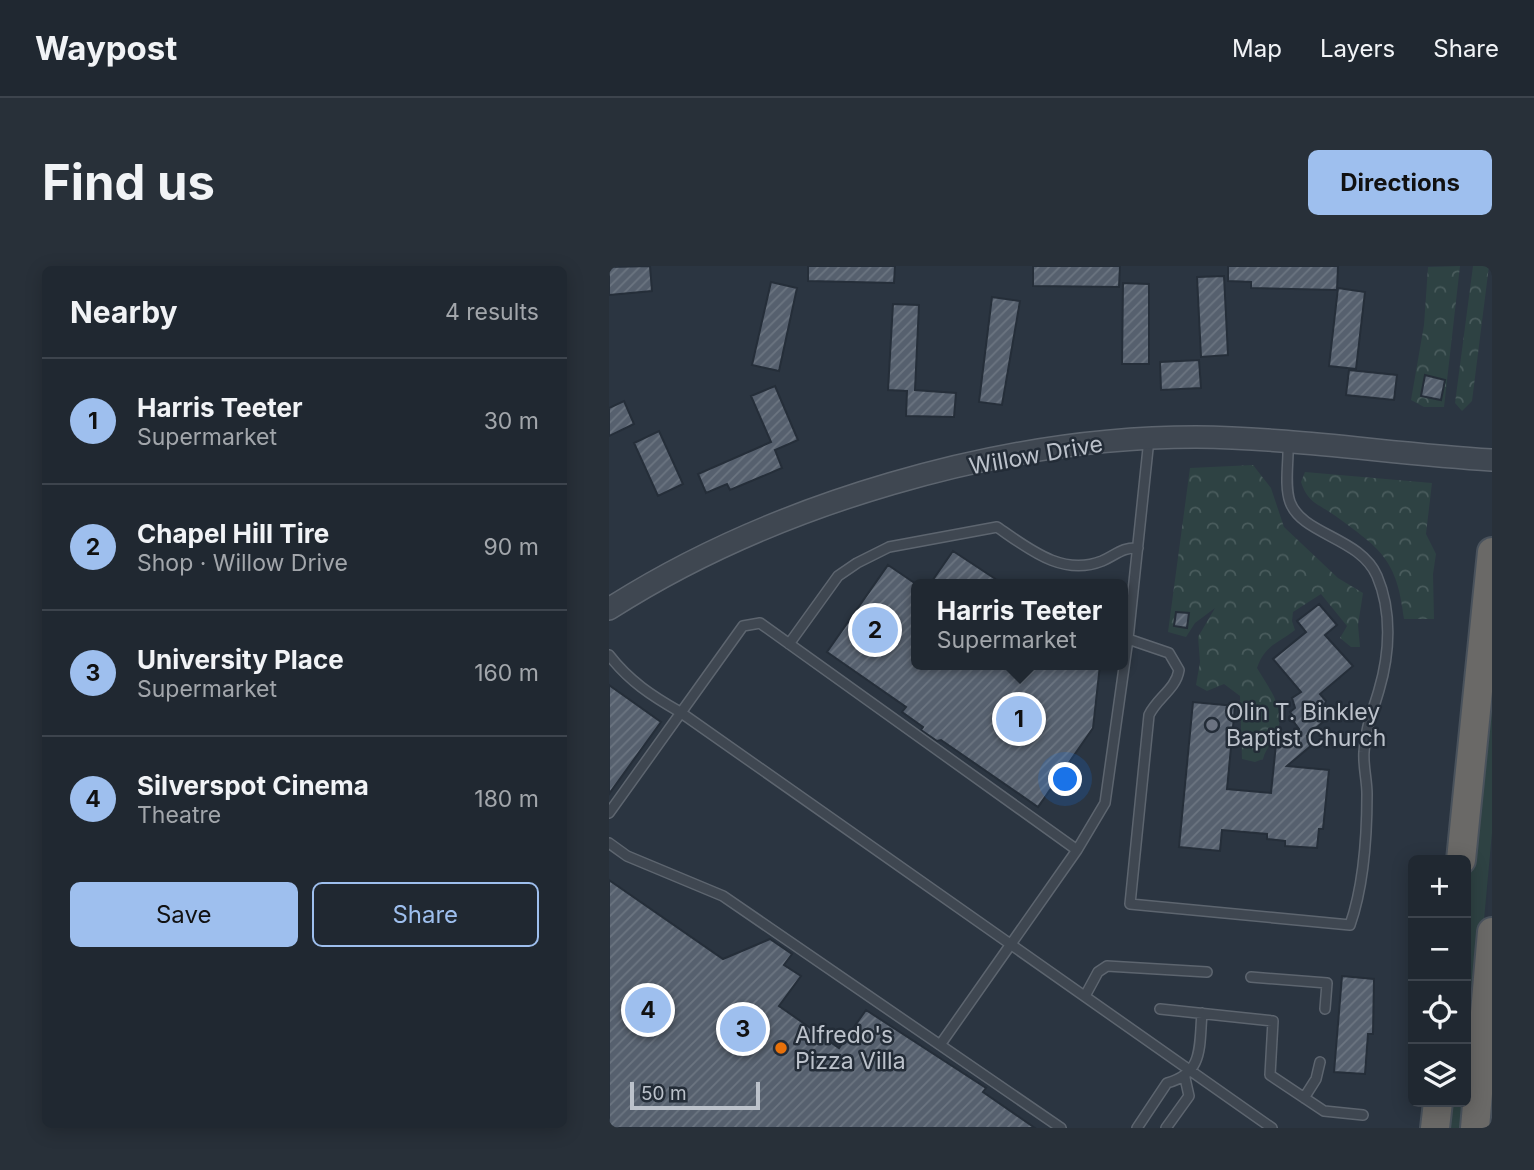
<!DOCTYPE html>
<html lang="en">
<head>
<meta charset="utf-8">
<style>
	:root { --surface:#202831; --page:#283039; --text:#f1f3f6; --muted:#a2a6ab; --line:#3d444d; --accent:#9ebfee }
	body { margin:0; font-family:Inter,sans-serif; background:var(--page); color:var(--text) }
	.controls { position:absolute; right:21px; bottom:21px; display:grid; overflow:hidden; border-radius:10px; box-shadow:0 4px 18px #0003 }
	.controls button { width:63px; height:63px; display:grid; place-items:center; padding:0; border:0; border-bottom:2px solid var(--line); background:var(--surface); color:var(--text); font:35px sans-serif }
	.scale { position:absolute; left:21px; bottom:18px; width:130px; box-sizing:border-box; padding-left:7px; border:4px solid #bcc2cb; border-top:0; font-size:19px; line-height:24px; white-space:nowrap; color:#bcc2cb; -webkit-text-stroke:5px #232c37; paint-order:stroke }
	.you { position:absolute; left:457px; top:514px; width:24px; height:24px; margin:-18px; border:5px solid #fff; border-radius:50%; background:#1a73e8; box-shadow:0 0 0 10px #1a73e833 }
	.badge { display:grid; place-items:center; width:46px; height:46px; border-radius:50%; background:var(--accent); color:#111; font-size:23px; font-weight:700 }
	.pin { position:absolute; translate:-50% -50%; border:4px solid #fff; box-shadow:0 2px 7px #0006 }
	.popup { position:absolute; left:302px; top:313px; width:217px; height:91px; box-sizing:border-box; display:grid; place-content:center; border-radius:10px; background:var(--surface); filter:drop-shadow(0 2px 5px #0005); font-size:23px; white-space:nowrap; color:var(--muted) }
	.popup b { font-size:26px; color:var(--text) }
	.popup::after { content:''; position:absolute; left:50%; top:100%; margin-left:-14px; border:14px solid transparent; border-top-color:var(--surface) }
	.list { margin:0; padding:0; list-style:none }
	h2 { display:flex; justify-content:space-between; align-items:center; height:91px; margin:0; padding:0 28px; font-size:30px }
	h2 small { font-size:23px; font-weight:400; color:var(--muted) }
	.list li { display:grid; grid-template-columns:46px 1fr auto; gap:21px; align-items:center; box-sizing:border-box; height:126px; padding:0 28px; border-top:2px solid var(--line) }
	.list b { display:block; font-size:26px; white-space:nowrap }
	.list p { margin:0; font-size:23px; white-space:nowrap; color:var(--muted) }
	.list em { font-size:23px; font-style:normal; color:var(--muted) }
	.actions { display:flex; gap:14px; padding:21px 28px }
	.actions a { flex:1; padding:16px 0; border:2px solid var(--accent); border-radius:10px; text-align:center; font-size:24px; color:var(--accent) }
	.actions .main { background:var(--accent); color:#111 }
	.icon { flex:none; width:38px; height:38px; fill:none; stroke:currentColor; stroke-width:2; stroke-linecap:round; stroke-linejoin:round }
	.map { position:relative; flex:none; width:883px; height:862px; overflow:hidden; border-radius:10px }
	header { display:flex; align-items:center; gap:42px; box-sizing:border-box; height:98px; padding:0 35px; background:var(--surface); border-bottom:2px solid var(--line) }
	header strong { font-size:33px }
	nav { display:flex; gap:38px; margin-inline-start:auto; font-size:24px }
	.intro { display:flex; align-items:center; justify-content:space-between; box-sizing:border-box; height:168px; padding:0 42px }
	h1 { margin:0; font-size:49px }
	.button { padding:18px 32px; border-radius:10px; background:var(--accent); color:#111; font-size:24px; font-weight:700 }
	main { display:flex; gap:42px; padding:0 42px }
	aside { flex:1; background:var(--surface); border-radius:10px; box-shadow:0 4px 18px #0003 }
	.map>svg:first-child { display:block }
</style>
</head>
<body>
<header>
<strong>Waypost</strong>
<nav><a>Map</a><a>Layers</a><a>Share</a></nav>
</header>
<div class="intro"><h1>Find us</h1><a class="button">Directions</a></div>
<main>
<aside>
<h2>Nearby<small>4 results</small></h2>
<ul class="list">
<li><span class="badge">1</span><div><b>Harris Teeter</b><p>Supermarket</p></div><em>30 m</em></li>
<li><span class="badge">2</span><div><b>Chapel Hill Tire</b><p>Shop · Willow Drive</p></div><em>90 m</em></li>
<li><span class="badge">3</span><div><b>University Place</b><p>Supermarket</p></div><em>160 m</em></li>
<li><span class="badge">4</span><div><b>Silverspot Cinema</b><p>Theatre</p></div><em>180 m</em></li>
</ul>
<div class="actions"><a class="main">Save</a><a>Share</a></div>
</aside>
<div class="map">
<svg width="883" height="862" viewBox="0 0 883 862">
	<defs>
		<pattern id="forest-crowns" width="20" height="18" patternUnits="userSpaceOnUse" patternTransform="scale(1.75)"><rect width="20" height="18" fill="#2e4243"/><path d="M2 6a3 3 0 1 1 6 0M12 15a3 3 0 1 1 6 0" fill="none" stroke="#4a5c5d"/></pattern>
		<pattern id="building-hatch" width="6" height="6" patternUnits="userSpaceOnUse" patternTransform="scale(1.75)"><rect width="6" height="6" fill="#56606e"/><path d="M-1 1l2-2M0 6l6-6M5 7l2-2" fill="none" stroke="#6c7581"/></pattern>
	</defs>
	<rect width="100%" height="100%" fill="#2b3541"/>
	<path fill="#2e4243" d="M 883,377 L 883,567 L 856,862 L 835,862 L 838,836 L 857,836 L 857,643 Z"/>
	<path fill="url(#forest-crowns)" d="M 851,0 L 835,141 L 815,141 L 802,134 L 815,59 L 819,1 Z
		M 864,0 L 880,0 L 863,135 L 853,145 L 846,137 Z
		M 644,199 L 662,222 L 675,261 L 729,312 L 754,327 L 749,359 L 751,381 L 742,381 L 731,372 L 738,360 L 712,328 L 684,346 L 683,355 L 686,364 C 668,378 656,379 648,402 C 659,421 676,441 669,463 C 666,474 657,481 654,493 L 646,496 L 633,493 L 631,430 L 615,418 L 598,425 L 587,419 L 591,396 L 589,371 L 606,342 L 586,357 L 577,371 L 559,366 L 581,202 Z
		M 696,206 L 823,217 L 817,268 L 827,288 L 824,308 L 825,353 L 795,353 C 788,293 772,283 725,249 C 708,237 699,237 692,216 Z"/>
	<path fill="url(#building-hatch)" stroke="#252e39" stroke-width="2" d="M 41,0 L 43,25 L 0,29 L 0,1 Z
		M 199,0 L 286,0 L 285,17 L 199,15 Z
		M 424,0 L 511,0 L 510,21 L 424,20 Z
		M 619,0 L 729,0 L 728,24 L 642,22 L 642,16 L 619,15 Z
		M 615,10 L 619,89 L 592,91 L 588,11 Z
		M 162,16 L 188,22 L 170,105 L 143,99 Z
		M 514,17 L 540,18 L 540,98 L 513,98 Z
		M 729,22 L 756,26 L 747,103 L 720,100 Z
		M 383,31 L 411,35 L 393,139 L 370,136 Z
		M 284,38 L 310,39 L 306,124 L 347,127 L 345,151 L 297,150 L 298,125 L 279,124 Z
		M 590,94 L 592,122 L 552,124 L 551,96 Z
		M 740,104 L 788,109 L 785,134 L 737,129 Z
		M 816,109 L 836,114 L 832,134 L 812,130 Z
		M 166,120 L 189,174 L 166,184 L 173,202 L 121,224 L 118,218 L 97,227 L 89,208 L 162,176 L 142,130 Z
		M 15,135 L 25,158 L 0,170 L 0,142 Z
		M 50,165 L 74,218 L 49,230 L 25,177 Z
		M 344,285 L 394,318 L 321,318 Z
		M 279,299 L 307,318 L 307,399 L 491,399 L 484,462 L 429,541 L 332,474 L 328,475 L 312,464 L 314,461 L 293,446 L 297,441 L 218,386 Z
		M 710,338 L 728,359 L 716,369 L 744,400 L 711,428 L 717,435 L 713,445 L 717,449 L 715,455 L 698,470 L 704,478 L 678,500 L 720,504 L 714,563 L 710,563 L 708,582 L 676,580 L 676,575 L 658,573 L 658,568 L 613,564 L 611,585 L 570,581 L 584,436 L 626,440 L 618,523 L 662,527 L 667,478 L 680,479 L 681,470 L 690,463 L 682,452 L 684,450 L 681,446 L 686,442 L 683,432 L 692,426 L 664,393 L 697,366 L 688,355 Z
		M 567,346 L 580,347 L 578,362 L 565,360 Z
		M 0,419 L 52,456 L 0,528 Z
		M 0,614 L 114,693 L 161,673 L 183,688 L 175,699 L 192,710 L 170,740 L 230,782 L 257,744 L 377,822 L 374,826 L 426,862 L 0,862 Z
		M 733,710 L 765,713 L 764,768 L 759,768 L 756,808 L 725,806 Z"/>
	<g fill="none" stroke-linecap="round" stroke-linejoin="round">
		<g stroke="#5d656f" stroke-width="12">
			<path id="service" d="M 519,373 L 560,387 L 570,404 C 567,423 548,432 540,449 L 521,638 L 741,659 C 755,619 758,571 758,528 C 758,514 754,500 755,486 C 756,463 764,445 770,424 C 781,387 783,345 768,310 C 751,271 693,269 681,236 C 675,219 680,195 679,177
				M 180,378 L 229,310 L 248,297 L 280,281 L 388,261 C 419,282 453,311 493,295 C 507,289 513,281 529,282
				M 0,389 C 20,415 43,430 71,446 L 663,862
				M 0,547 L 134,360 L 151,357 L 468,584
				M 0,577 L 18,590 L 114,630 L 452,862
				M 642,711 L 718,717 L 716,743
				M 476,730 L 489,706 L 498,700 L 598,706
				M 551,743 L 664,755 L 661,809 L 715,845 L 754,849
				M 331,779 L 468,584 L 496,537 L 519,373 L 540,173
				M 695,832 L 707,813 L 711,796
				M 528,862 L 558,817 C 595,807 590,781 593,747
				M 557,862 L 580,830 L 576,812"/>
		</g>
		<g stroke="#5d656f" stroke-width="24">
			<path id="tertiary" d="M 0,343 C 164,238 393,171 587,171 C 686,172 784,188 883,194"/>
		</g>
		<g stroke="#49525c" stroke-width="32">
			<path id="trunk" d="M 852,594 L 883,286
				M 826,862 L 829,836
				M 866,862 L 883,666"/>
		</g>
		<use href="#service" stroke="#3f4751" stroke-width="9"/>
		<use href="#tertiary" stroke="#3f4751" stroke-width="21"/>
		<use href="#trunk" stroke="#6a6967" stroke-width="28"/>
	</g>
	<circle fill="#6b7280" stroke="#232c37" stroke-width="2.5" cx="603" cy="459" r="7"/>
	<circle fill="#e8710a" stroke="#232c37" stroke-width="2.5" cx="172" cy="782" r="7"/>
	<g text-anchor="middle" stroke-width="5" stroke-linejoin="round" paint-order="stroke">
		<g font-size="23" fill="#bcc2cb" stroke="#232c37">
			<text transform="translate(427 189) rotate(-10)" y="8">Willow Drive</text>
		</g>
		<g font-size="23" fill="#bcc2cb" stroke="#232c37" text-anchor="start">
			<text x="617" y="454">Olin T. Binkley<tspan x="617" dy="26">Baptist Church</tspan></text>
			<text x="186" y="777">Alfredo's<tspan x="186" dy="26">Pizza Villa</tspan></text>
		</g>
	</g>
</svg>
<div class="controls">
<button>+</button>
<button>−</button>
<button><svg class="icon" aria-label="locate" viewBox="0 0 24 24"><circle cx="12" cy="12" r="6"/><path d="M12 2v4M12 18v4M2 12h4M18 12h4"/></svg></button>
<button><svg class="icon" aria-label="layers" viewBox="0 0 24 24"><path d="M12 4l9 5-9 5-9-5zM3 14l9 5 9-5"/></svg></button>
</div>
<div class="scale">50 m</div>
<div class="you"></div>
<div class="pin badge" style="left:410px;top:453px">1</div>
<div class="popup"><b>Harris Teeter</b>Supermarket</div>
<div class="pin badge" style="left:266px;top:364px">2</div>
<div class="pin badge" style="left:134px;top:763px">3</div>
<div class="pin badge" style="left:39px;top:744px">4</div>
</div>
</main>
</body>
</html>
